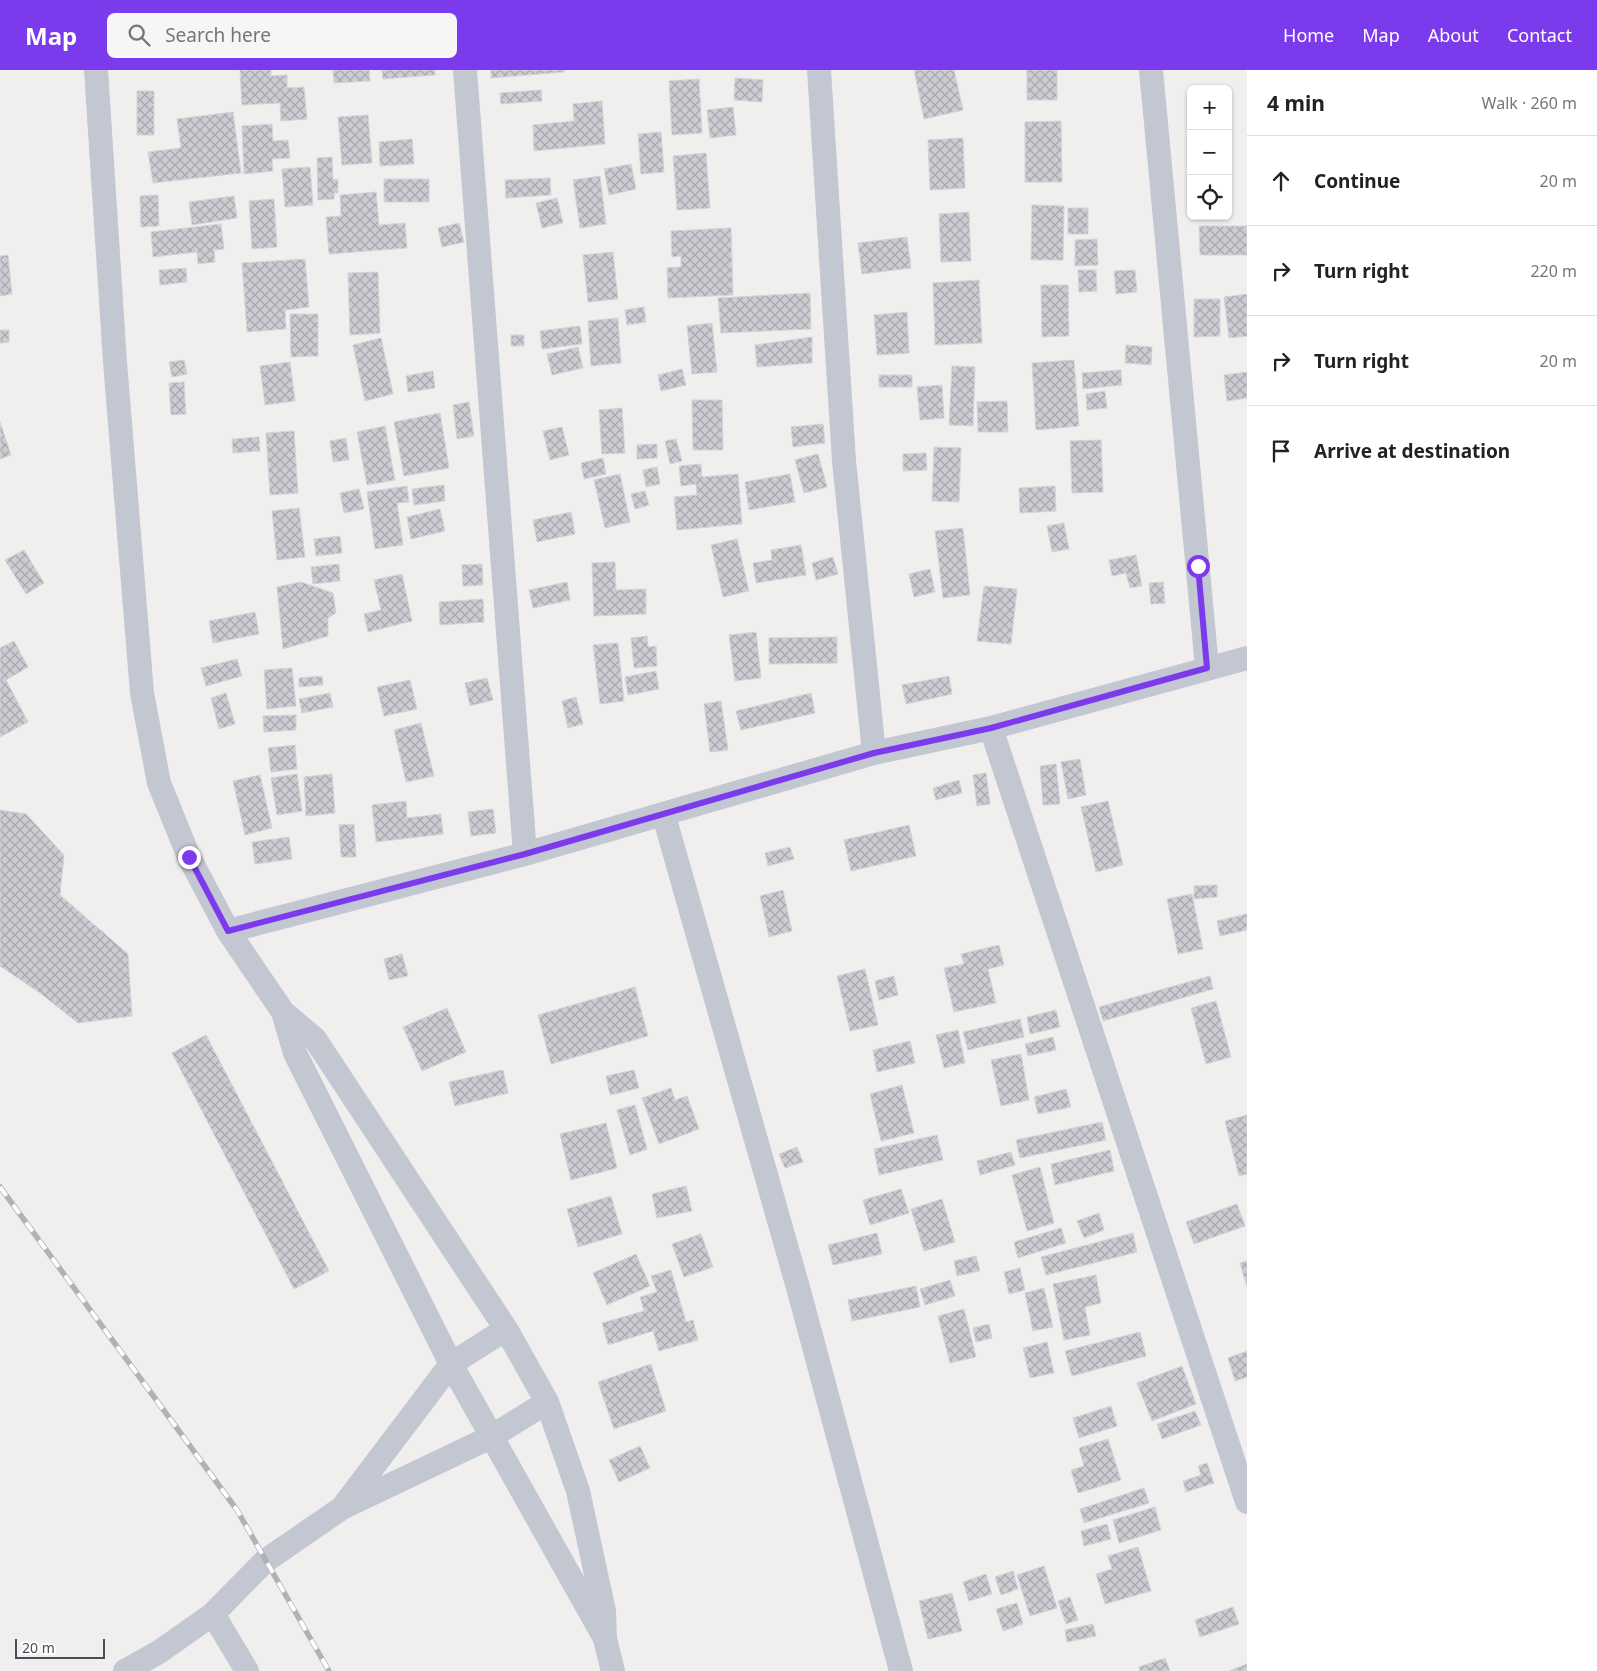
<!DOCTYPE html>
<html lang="en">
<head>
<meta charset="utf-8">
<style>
	:root { --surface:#fff; --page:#f6f6f6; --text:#222; --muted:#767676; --line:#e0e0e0; --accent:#7c3aed }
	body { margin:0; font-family:"Noto Sans",sans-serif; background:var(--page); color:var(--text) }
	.controls { position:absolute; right:15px; top:15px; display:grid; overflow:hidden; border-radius:8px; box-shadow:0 1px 4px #0004 }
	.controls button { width:45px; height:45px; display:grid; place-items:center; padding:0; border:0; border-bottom:1px solid var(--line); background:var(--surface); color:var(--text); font:25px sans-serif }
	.scale { position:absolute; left:15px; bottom:12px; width:90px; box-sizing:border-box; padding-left:5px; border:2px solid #494d59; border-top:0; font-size:14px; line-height:18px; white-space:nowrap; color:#494d59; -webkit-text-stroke:4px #fff; paint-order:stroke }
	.stop { position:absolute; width:15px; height:15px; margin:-11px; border:4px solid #7c3aed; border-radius:50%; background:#fff }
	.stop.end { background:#7c3aed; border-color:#fff; box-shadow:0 1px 5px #0008 }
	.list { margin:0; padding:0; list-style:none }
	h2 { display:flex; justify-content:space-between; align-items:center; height:65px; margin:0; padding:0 20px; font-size:21px }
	h2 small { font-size:16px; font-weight:400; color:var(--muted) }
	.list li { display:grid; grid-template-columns:32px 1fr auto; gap:15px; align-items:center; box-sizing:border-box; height:90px; padding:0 20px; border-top:1px solid var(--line) }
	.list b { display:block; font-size:19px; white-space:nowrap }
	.list em { font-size:16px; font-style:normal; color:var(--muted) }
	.icon { flex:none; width:28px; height:28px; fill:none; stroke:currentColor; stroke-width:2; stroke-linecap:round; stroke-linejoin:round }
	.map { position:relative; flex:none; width:1247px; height:1601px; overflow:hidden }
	header { display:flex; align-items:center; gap:30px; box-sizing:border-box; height:70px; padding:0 25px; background:var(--accent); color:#fff }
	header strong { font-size:24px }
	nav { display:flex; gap:28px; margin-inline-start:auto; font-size:18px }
	.search { width:350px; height:45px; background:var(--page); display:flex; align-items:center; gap:12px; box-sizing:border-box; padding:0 18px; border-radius:8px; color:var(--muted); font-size:19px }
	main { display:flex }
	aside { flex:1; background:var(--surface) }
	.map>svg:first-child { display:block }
</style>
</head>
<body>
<header>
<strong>Map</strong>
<div class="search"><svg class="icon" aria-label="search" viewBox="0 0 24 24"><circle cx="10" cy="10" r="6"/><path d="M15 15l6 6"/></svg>Search here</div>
<nav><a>Home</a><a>Map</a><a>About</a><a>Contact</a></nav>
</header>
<main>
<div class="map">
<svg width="1247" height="1601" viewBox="0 0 1247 1601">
	<defs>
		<pattern id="building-cross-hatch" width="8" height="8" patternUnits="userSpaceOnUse" patternTransform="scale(1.25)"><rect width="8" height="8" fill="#cccdd2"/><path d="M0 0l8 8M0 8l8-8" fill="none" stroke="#a8a9ad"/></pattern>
	</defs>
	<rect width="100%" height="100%" fill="#f1efee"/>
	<path fill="url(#building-cross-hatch)" stroke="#d3d3d9" d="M 240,0 L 271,0 L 271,6 L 287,5 L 287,18 L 304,17 L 307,49 L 281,51 L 280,33 L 242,35 Z
		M 333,0 L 369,0 L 370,11 L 334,13 Z
		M 382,0 L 435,0 L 435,5 L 383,9 Z
		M 491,0 L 564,0 L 564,2 L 491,8 Z
		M 914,0 L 954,0 L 963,40 L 924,49 Z
		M 1027,0 L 1057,0 L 1057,30 L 1027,30 Z
		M 735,8 L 763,10 L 762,32 L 734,30 Z
		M 699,9 L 702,63 L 672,65 L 669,11 Z
		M 541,20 L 542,31 L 501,34 L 500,23 Z
		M 137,21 L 154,21 L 154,65 L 137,65 Z
		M 602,31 L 605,74 L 534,81 L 533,55 L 574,51 L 573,34 Z
		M 733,37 L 736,65 L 710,68 L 707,40 Z
		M 233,42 L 241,103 L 153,113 L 148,82 L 181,78 L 177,49 Z
		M 368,45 L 372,93 L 342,95 L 338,47 Z
		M 1061,51 L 1062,112 L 1025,112 L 1025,52 Z
		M 272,54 L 273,71 L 288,70 L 290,88 L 272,89 L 273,101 L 244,104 L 242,56 Z
		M 661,62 L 664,102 L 641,104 L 638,64 Z
		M 963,68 L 965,118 L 930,120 L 928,70 Z
		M 412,69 L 414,94 L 380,96 L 379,72 Z
		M 706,83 L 710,138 L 677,140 L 673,86 Z
		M 332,87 L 333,110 L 338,109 L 338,123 L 334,123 L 334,129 L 318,130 L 317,88 Z
		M 631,94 L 636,119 L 609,125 L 604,99 Z
		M 310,97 L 313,135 L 285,137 L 282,99 Z
		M 600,106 L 606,154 L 580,158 L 573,110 Z
		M 550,108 L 551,125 L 506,128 L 505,110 Z
		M 384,109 L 429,109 L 429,132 L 384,132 Z
		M 376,122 L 379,155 L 405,153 L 407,178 L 329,184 L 326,147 L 341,146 L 340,125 Z
		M 158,125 L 159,156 L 141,157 L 140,126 Z
		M 234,126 L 237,148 L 192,155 L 189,132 Z
		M 557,128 L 563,153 L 542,158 L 536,133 Z
		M 274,129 L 277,177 L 252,179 L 249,131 Z
		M 1032,135 L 1064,136 L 1063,190 L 1031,190 Z
		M 1068,138 L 1088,138 L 1088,164 L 1068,164 Z
		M 969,142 L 971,191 L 941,192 L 939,144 Z
		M 459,153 L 464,172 L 442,177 L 438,158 Z
		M 221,154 L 224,179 L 214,180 L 215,192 L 198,194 L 197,182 L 153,187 L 151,162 Z
		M 1199,156 L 1247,156 L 1247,185 L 1200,185 Z
		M 731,158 L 733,225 L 668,228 L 667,198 L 681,197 L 681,186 L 672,187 L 671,161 Z
		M 907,167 L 911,198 L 862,204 L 858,173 Z
		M 1097,169 L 1098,195 L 1075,196 L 1075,170 Z
		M 613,182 L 618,229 L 588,232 L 583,185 Z
		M 8,185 L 12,224 L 0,226 L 0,186 Z
		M 305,189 L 309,237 L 285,240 L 286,259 L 247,262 L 242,193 Z
		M 186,198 L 187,212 L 160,215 L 159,200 Z
		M 1078,200 L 1096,200 L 1097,221 L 1079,222 Z
		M 1135,200 L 1137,222 L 1116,224 L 1114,201 Z
		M 378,202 L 380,263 L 350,265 L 348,203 Z
		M 979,210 L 982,273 L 935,275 L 933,213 Z
		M 1041,215 L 1068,215 L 1069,266 L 1042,267 Z
		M 810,223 L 811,259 L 721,263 L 718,228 Z
		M 1247,224 L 1247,266 L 1229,268 L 1224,227 Z
		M 1194,229 L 1220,229 L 1220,266 L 1194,267 Z
		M 644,237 L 646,252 L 627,255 L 625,240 Z
		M 907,242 L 909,283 L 877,285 L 874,245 Z
		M 290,244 L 318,244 L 318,286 L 291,287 Z
		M 618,248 L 621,293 L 591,296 L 588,251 Z
		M 712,253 L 717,302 L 692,304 L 687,256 Z
		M 580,256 L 582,274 L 542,279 L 540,261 Z
		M 0,260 L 9,260 L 9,272 L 0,273 Z
		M 511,265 L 524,265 L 524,276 L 511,276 Z
		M 812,267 L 812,293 L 757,297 L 755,275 Z
		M 381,268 L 393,324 L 365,331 L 353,275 Z
		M 1126,275 L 1152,277 L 1151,295 L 1125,293 Z
		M 578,277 L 583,298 L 552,305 L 547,284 Z
		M 184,290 L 187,304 L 172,307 L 169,292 Z
		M 1074,290 L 1079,356 L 1036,360 L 1032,293 Z
		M 290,292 L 295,331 L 265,335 L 260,296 Z
		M 952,296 L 975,297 L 973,356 L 949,355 Z
		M 682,299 L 686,315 L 661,321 L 658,305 Z
		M 1121,300 L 1122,315 L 1083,319 L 1082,303 Z
		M 433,301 L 435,318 L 408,322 L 406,306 Z
		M 1247,302 L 1247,328 L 1227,331 L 1224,305 Z
		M 879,305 L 912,305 L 912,317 L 879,317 Z
		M 184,312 L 186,344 L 171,345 L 169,313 Z
		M 942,315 L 944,348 L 920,350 L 917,317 Z
		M 1105,321 L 1107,338 L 1087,340 L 1086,324 Z
		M 692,330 L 722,330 L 723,380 L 693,380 Z
		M 1007,331 L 1008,362 L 978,362 L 977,332 Z
		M 469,332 L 474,366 L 457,369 L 453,335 Z
		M 622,338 L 625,383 L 602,384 L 599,340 Z
		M 440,343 L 449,398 L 404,406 L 394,352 Z
		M 0,352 L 11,385 L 0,389 Z
		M 823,354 L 825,373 L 793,377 L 791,357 Z
		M 385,356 L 395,410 L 367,415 L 357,362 Z
		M 562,357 L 569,385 L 550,390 L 543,361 Z
		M 294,361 L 298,423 L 270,425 L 266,363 Z
		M 259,367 L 260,381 L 233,383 L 232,369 Z
		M 346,368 L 349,390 L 333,392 L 330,371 Z
		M 676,369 L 682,391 L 670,394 L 665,371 Z
		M 1101,370 L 1103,422 L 1072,423 L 1070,371 Z
		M 657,374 L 657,388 L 637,389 L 637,375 Z
		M 934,377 L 961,378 L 959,432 L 932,431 Z
		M 926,383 L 927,400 L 903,401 L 903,384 Z
		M 818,384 L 827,417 L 804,423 L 795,390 Z
		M 603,388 L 606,404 L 584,409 L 581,393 Z
		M 701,394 L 702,407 L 738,404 L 742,454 L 677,460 L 674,427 L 697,425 L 696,414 L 681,416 L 679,396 Z
		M 657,397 L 660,414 L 646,417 L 643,400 Z
		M 620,404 L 630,452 L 605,458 L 594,410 Z
		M 790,404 L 795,432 L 749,440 L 745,412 Z
		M 444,415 L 445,431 L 414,435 L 412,419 Z
		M 407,416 L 409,432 L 397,433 L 403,475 L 375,479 L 367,422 Z
		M 1055,416 L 1056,441 L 1020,443 L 1019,418 Z
		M 359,419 L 364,439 L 344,443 L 340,423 Z
		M 645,421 L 649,435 L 635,439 L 631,424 Z
		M 299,438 L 305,487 L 277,490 L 272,441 Z
		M 440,439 L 445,461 L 411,469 L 407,447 Z
		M 571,442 L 575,464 L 537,472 L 533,450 Z
		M 1064,453 L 1069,479 L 1052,482 L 1047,456 Z
		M 963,458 L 970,525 L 943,528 L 935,461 Z
		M 340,466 L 342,483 L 316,486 L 314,469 Z
		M 737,469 L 749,521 L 723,527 L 711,475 Z
		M 801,475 L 806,505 L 756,513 L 753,493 L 772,490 L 771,480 Z
		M 24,480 L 44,513 L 26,524 L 5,490 Z
		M 1136,485 L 1142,516 L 1130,518 L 1126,503 L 1112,506 L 1109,490 Z
		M 833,487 L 838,504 L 816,510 L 812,493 Z
		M 615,492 L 616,520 L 646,519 L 646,544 L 594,546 L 592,493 Z
		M 339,494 L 340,511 L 313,514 L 311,497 Z
		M 482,494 L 483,515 L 463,516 L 462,495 Z
		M 930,499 L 935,522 L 914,527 L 909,504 Z
		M 402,504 L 412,551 L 368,562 L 364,544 L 381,540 L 374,510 Z
		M 301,512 L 333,523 L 336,543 L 328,548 L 328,566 L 283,579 L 277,517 Z
		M 567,512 L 570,530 L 533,538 L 529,520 Z
		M 1163,512 L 1165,533 L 1151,534 L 1149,513 Z
		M 984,516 L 1017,519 L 1011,574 L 977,571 Z
		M 483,529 L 484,552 L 440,555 L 439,532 Z
		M 255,542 L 259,564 L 213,573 L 209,551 Z
		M 756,562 L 761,608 L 735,611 L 729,565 Z
		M 647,566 L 648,577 L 656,576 L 657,596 L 634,598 L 631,568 Z
		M 837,567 L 837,593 L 769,594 L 769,568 Z
		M 14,571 L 28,597 L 6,610 L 28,652 L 0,667 L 0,578 Z
		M 618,573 L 624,631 L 600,634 L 593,575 Z
		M 237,589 L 242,606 L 206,616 L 201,598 Z
		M 292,598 L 296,636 L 267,639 L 264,600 Z
		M 656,601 L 659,619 L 628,625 L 625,607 Z
		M 322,606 L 323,615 L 299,617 L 299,608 Z
		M 949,606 L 952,624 L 906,634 L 902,615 Z
		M 487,608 L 493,630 L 470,636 L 465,613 Z
		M 410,610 L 417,639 L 384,646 L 377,617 Z
		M 226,623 L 235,654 L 219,659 L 211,628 Z
		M 330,623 L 333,637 L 302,643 L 299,629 Z
		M 811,623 L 815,643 L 741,660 L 736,641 Z
		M 576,627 L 583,654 L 568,658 L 562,631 Z
		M 721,631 L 728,680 L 710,682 L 704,634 Z
		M 296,645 L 296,660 L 264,662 L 263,646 Z
		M 421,653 L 434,706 L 406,712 L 394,660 Z
		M 295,675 L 297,699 L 271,702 L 268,678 Z
		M 1080,689 L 1086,725 L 1068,729 L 1061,692 Z
		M 1056,694 L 1060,734 L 1043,735 L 1040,696 Z
		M 986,703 L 990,734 L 977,736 L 973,705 Z
		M 297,704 L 302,741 L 277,745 L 271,708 Z
		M 332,704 L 335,743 L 306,746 L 304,707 Z
		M 260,705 L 272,758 L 245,765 L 233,711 Z
		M 959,710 L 962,723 L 936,730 L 933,718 Z
		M 406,731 L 407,748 L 441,744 L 443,764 L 376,772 L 372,735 Z
		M 1108,731 L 1123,795 L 1096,802 L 1081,737 Z
		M 493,739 L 496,763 L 471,766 L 468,742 Z
		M 0,740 L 26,744 L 64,785 L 60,825 L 128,884 L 132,946 L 78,953 L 40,923 L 0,896 Z
		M 354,754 L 356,787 L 341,787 L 339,755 Z
		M 909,755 L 916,786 L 851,801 L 844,770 Z
		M 289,767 L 292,789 L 255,794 L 252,772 Z
		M 790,777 L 794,789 L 768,796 L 765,783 Z
		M 1217,815 L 1217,827 L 1194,829 L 1194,816 Z
		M 783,820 L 792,861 L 769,867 L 760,826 Z
		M 1192,824 L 1203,879 L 1178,884 L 1167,829 Z
		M 1247,844 L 1247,860 L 1220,866 L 1217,851 Z
		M 999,875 L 1004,895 L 988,899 L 996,933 L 954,942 L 944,898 L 964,894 L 961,884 Z
		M 402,884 L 408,906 L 389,910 L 384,889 Z
		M 865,899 L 878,955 L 850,961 L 837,906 Z
		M 894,906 L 898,925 L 879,930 L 875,911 Z
		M 1210,906 L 1213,919 L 1103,951 L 1099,937 Z
		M 635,917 L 648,966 L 551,994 L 538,945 Z
		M 1216,931 L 1231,987 L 1206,994 L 1191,938 Z
		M 447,938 L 466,982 L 422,1001 L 403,957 Z
		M 1056,940 L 1060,957 L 1030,964 L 1027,947 Z
		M 1020,949 L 1024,967 L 968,980 L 963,962 Z
		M 958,960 L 965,993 L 944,998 L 936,965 Z
		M 206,965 L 329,1201 L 294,1219 L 172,983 Z
		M 1053,967 L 1056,980 L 1028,986 L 1025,974 Z
		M 910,971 L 915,993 L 877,1002 L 873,980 Z
		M 1021,984 L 1029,1030 L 1001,1036 L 991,990 Z
		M 503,1000 L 508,1023 L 455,1036 L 449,1012 Z
		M 634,1000 L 639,1018 L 610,1025 L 606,1006 Z
		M 902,1015 L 914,1063 L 881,1071 L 870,1024 Z
		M 671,1018 L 675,1030 L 687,1026 L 699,1059 L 659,1074 L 642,1028 Z
		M 1066,1019 L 1071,1037 L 1038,1044 L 1034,1027 Z
		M 635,1035 L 647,1079 L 630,1085 L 617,1040 Z
		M 1247,1045 L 1247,1104 L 1239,1106 L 1225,1051 Z
		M 1102,1052 L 1106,1070 L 1020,1088 L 1016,1070 Z
		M 606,1053 L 617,1098 L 571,1110 L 560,1064 Z
		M 937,1065 L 943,1090 L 879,1105 L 874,1079 Z
		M 797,1077 L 803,1092 L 785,1098 L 779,1084 Z
		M 1110,1080 L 1114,1101 L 1055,1115 L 1051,1094 Z
		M 1011,1082 L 1015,1095 L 980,1105 L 977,1091 Z
		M 1040,1097 L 1054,1153 L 1027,1161 L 1012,1105 Z
		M 686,1116 L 692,1141 L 657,1148 L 652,1124 Z
		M 901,1119 L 909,1143 L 870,1155 L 863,1130 Z
		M 611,1126 L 622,1164 L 578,1177 L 567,1139 Z
		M 942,1129 L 955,1172 L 924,1181 L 911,1139 Z
		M 1237,1134 L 1245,1156 L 1194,1174 L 1186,1152 Z
		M 1099,1143 L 1104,1160 L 1084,1168 L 1077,1151 Z
		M 1061,1158 L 1066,1173 L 1018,1188 L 1014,1172 Z
		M 877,1163 L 882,1184 L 833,1195 L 828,1175 Z
		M 1133,1163 L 1137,1182 L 1046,1205 L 1041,1187 Z
		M 701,1164 L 713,1197 L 684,1207 L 672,1174 Z
		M 636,1184 L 650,1216 L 607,1235 L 593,1203 Z
		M 976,1186 L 980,1201 L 957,1206 L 954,1191 Z
		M 1247,1191 L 1247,1217 L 1240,1193 Z
		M 1020,1198 L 1025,1220 L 1009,1224 L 1004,1202 Z
		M 671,1200 L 686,1252 L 693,1250 L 698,1270 L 659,1281 L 653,1261 L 608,1275 L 602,1253 L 644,1241 L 640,1227 L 657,1222 L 651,1206 Z
		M 1096,1205 L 1101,1233 L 1085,1237 L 1090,1265 L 1064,1270 L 1053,1214 Z
		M 950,1210 L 955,1226 L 925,1235 L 920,1219 Z
		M 916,1216 L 920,1237 L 852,1251 L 848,1230 Z
		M 1044,1218 L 1053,1257 L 1033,1261 L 1025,1223 Z
		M 964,1239 L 976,1287 L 950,1293 L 938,1246 Z
		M 989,1254 L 992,1268 L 976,1272 L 973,1258 Z
		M 1140,1262 L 1146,1286 L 1072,1306 L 1065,1281 Z
		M 1047,1272 L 1054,1303 L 1030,1308 L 1023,1278 Z
		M 1247,1281 L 1247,1307 L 1235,1311 L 1228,1288 Z
		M 651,1294 L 666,1341 L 614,1359 L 598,1312 Z
		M 1182,1296 L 1196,1334 L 1152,1351 L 1137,1313 Z
		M 1111,1336 L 1117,1356 L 1079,1368 L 1073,1348 Z
		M 1195,1341 L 1201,1355 L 1162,1369 L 1157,1354 Z
		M 1108,1369 L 1121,1410 L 1078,1423 L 1071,1400 L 1084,1396 L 1079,1378 Z
		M 640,1376 L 650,1398 L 619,1412 L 609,1390 Z
		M 1207,1393 L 1214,1413 L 1186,1422 L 1183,1411 L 1201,1405 L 1198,1396 Z
		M 1144,1418 L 1149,1433 L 1084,1453 L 1080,1439 Z
		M 1155,1437 L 1161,1460 L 1119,1473 L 1113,1450 Z
		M 1107,1454 L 1111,1469 L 1084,1476 L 1081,1461 Z
		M 1138,1477 L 1151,1521 L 1105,1534 L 1096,1504 L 1112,1499 L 1108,1486 Z
		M 1044,1496 L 1057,1538 L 1030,1546 L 1017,1505 Z
		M 1013,1501 L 1018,1519 L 1001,1525 L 995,1507 Z
		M 986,1504 L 992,1524 L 969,1531 L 963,1512 Z
		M 952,1523 L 962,1561 L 928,1569 L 919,1531 Z
		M 1070,1527 L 1078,1550 L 1066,1554 L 1058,1531 Z
		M 1017,1533 L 1023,1554 L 1003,1561 L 996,1539 Z
		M 1233,1537 L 1239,1554 L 1200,1567 L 1195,1550 Z
		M 1093,1554 L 1096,1566 L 1067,1572 L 1065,1560 Z
		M 1165,1588 L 1170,1601 L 1140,1601 L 1139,1597 Z
		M 1247,1594 L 1247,1601 L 1229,1601 Z"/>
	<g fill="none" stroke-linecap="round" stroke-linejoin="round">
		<path stroke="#c3c7d2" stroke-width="24" d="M 96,0 L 115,292 L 142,623 L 159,713 L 189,787 L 228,861 L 283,942 L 315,969 L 506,1259 L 547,1332 L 578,1421 L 604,1541 L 605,1569 L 613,1601
			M 465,0 L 525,784
			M 819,0 L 844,391 L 874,683
			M 1151,0 L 1207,597
			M 991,658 L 1247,1432
			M 664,746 L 799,1221 L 901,1601
			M 228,861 L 525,784 L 874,683 L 991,658 L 1247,588
			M 283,942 L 295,983 L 451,1294 L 603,1565
			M 345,1434 L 451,1294 L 506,1259
			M 213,1544 L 247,1601
			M 125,1601 L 159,1582 L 213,1544 L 265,1491 L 342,1438 L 491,1367 L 547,1332"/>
		<g stroke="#b1b2b8" stroke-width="5.5">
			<path id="rail" d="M 0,1117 L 237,1440 L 329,1601"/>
		</g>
		<use href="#rail" stroke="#fff" stroke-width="4" stroke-dasharray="11" stroke-linecap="butt"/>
	</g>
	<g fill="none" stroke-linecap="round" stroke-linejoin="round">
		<path stroke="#7c3aed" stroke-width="6" d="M 189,787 L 228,861 L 525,784 L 874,683 L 991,658 L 1207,598 L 1198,496"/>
	</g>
</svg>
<div class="controls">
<button>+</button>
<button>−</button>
<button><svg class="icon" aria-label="locate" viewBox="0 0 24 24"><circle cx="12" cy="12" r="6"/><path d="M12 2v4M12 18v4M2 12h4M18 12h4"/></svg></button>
</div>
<div class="scale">20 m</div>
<div class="stop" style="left:1198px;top:496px"></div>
<div class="stop end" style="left:189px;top:787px"></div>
</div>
<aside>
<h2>4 min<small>Walk · 260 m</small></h2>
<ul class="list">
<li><svg class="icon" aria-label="ahead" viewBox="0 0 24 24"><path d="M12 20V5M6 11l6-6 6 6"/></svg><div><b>Continue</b></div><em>20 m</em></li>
<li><svg class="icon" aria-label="right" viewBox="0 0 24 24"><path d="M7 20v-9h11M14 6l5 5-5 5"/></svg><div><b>Turn right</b></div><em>220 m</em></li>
<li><svg class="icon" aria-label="right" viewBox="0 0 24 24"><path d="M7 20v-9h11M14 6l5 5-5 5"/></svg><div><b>Turn right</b></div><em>20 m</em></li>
<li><svg class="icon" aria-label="arrive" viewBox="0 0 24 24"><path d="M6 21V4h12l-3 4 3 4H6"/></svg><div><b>Arrive at destination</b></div></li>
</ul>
</aside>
</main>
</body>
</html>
